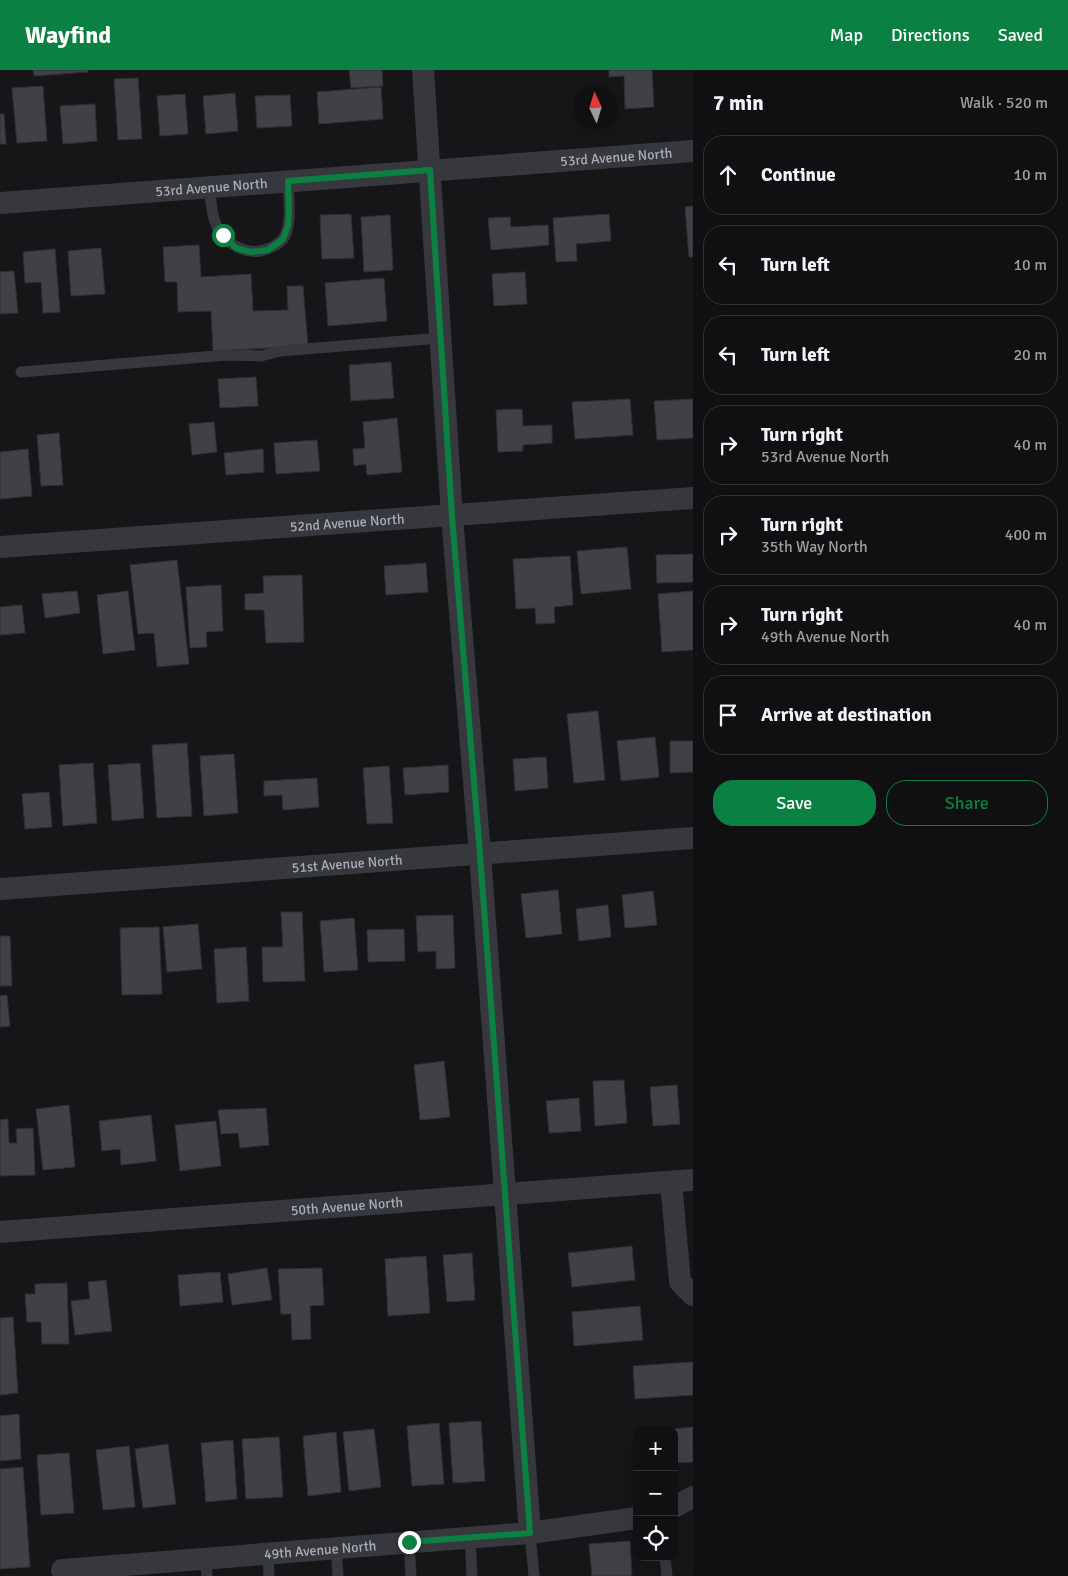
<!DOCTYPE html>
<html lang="en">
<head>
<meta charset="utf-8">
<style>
	:root { --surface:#101012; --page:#1e1e20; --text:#f1f3f6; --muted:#9c9d9f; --line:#303032; --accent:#0b8043 }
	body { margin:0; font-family:Signika,sans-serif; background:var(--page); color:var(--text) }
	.controls { position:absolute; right:15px; bottom:15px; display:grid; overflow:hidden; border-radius:10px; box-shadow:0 5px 20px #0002 }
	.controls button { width:45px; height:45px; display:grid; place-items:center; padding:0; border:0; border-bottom:1px solid var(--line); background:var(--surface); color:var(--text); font:25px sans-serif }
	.compass { position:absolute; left:573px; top:15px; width:45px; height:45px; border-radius:50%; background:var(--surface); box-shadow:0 5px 20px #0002; rotate:356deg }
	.stop { position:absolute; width:15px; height:15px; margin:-11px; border:4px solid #0b8043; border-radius:50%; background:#fff }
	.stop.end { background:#0b8043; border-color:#fff; box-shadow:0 1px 5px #0008 }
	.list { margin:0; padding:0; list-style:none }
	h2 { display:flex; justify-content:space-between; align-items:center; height:65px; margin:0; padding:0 20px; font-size:21px }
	h2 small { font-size:16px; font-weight:400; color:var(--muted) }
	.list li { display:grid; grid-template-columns:32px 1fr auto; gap:15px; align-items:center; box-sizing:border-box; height:80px; margin:0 10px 10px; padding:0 10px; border:1px solid var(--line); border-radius:20px }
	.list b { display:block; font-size:19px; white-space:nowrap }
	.list p { margin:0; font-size:16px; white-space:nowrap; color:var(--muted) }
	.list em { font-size:16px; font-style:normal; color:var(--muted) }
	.actions { display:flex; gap:10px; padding:15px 20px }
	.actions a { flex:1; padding:11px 0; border:1px solid var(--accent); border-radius:20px; text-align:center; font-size:18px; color:var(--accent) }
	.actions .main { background:var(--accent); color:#fff }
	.icon { flex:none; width:28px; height:28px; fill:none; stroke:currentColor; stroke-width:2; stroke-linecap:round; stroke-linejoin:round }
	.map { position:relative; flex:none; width:693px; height:1506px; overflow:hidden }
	header { display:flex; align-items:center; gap:30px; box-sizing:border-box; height:70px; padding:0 25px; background:var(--accent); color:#fff }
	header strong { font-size:24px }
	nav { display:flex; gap:28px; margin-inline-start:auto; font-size:18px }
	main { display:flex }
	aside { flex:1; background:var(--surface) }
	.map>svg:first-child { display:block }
</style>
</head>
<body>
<header>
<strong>Wayfind</strong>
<nav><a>Map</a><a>Directions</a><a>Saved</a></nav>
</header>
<main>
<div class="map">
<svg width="693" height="1506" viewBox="0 0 693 1506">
	<rect width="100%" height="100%" fill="#161618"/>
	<path fill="#404145" stroke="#303034" d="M 33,0 L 88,0 L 88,2 L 34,6 Z
		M 349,0 L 382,0 L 383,16 L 351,18 Z
		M 609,0 L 652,0 L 654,37 L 625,39 L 624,6 L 609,7 Z
		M 138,8 L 142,69 L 118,70 L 114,9 Z
		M 43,16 L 47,71 L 17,73 L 12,18 Z
		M 381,17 L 383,49 L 319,54 L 317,22 Z
		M 235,23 L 238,61 L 206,64 L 203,26 Z
		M 185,24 L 188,64 L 160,66 L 157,26 Z
		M 290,25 L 292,56 L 257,58 L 255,26 Z
		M 95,34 L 97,71 L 63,74 L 60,36 Z
		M 0,44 L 4,44 L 6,74 L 0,74 Z
		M 693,136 L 693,187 L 689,187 L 685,137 Z
		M 351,144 L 354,188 L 322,189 L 320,145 Z
		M 609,144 L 611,171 L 576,174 L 577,191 L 556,192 L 553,148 Z
		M 390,145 L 393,200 L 364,202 L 361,147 Z
		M 510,147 L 511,157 L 548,155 L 549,175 L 491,180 L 488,148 Z
		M 199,175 L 201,207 L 251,204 L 253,241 L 288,240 L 287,216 L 303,216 L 308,276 L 213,281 L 211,241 L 178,242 L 177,212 L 165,212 L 163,177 Z
		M 101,178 L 105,224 L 71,226 L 68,181 Z
		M 55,179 L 60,242 L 43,243 L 41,212 L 25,213 L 23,182 Z
		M 14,201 L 18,243 L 0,244 L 0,202 Z
		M 525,202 L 527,234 L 494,236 L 492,204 Z
		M 384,208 L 387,251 L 328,256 L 325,213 Z
		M 391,292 L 394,328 L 351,331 L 349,295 Z
		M 256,307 L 258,336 L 220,338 L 218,309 Z
		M 630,329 L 633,365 L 575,369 L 572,332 Z
		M 693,329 L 693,368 L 657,370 L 654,331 Z
		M 522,339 L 523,356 L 552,355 L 552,373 L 523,375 L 523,381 L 498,382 L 496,340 Z
		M 397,348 L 402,402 L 367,405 L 366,394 L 354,396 L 353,379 L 365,378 L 363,352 Z
		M 214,352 L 217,382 L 192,385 L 189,354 Z
		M 59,363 L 63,415 L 41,416 L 37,365 Z
		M 317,370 L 320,401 L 276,404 L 274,373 Z
		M 28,379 L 32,426 L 0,429 L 0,382 Z
		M 263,379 L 264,402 L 226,405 L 224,383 Z
		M 627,477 L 631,519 L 581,524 L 577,481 Z
		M 693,484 L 693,512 L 657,513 L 656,485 Z
		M 570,486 L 573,535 L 554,537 L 555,553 L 536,554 L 535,538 L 516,539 L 513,489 Z
		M 177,490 L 189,594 L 157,597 L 154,563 L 138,564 L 130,495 Z
		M 426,493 L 428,522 L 386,525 L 384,496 Z
		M 302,505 L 304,572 L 266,573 L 264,540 L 245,540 L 245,524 L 264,523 L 263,506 Z
		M 221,515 L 223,561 L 206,562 L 207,577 L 190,578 L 186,517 Z
		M 77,521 L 80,543 L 45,548 L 42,524 Z
		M 128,521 L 135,580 L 103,584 L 97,525 Z
		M 693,521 L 693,580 L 662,582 L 658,524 Z
		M 22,535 L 25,563 L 0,565 L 0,537 Z
		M 598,641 L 605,710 L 574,713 L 567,644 Z
		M 655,667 L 659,707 L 621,711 L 617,671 Z
		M 670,671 L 693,671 L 693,702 L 670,703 Z
		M 187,673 L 192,746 L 157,748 L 152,675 Z
		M 234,684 L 238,743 L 204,746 L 200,686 Z
		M 546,687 L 548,718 L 515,721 L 513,689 Z
		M 93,693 L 97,753 L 63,756 L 59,695 Z
		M 140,693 L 144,748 L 112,751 L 108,695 Z
		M 448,695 L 449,722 L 405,725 L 403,698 Z
		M 389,696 L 393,753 L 367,754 L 363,698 Z
		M 317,708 L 319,737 L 283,740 L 282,725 L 264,726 L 264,711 Z
		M 49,722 L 52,757 L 25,759 L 22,724 Z
		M 558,820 L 562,864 L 526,868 L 521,824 Z
		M 653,821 L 657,855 L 625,858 L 622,825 Z
		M 608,835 L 611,867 L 579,871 L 576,839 Z
		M 281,842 L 302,842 L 305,911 L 263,912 L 262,877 L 283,877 Z
		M 453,845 L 455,898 L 436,899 L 436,881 L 418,882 L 416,846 Z
		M 354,848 L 358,900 L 324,902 L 320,851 Z
		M 198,854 L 202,899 L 167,902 L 163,857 Z
		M 159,857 L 162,924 L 122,925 L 120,858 Z
		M 404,859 L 405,891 L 368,892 L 367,860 Z
		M 0,866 L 10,866 L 12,916 L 0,916 Z
		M 246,877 L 249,931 L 217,933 L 214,879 Z
		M 7,925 L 10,956 L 0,957 L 0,926 Z
		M 444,991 L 450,1047 L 420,1050 L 414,995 Z
		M 624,1010 L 627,1053 L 595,1056 L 593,1011 Z
		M 677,1015 L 680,1054 L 653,1056 L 650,1017 Z
		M 579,1028 L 581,1061 L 549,1063 L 546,1031 Z
		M 69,1035 L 75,1097 L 43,1100 L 36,1039 Z
		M 266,1038 L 269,1075 L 240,1078 L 238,1063 L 221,1064 L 218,1040 Z
		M 151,1045 L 156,1091 L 121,1095 L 120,1079 L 102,1081 L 99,1051 Z
		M 8,1049 L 9,1073 L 17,1073 L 16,1059 L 33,1058 L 35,1105 L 0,1106 L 0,1050 Z
		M 216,1051 L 221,1096 L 180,1101 L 175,1055 Z
		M 632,1176 L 635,1210 L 572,1217 L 568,1183 Z
		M 472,1183 L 475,1230 L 447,1232 L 443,1185 Z
		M 426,1186 L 430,1243 L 388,1246 L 385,1189 Z
		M 267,1198 L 272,1230 L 232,1235 L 228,1204 Z
		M 322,1198 L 324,1235 L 310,1236 L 311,1269 L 292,1270 L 291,1244 L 281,1244 L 278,1199 Z
		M 220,1202 L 223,1232 L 180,1236 L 178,1205 Z
		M 106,1210 L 112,1261 L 75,1265 L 71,1231 L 90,1229 L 88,1212 Z
		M 67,1213 L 69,1274 L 42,1274 L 41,1252 L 27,1252 L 25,1224 L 35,1224 L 35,1214 Z
		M 640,1236 L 643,1270 L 574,1276 L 572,1242 Z
		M 13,1247 L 18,1323 L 0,1325 L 0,1248 Z
		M 693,1292 L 693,1325 L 635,1329 L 633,1296 Z
		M 19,1344 L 21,1389 L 0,1391 L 0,1346 Z
		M 481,1351 L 485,1411 L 453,1413 L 449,1353 Z
		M 439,1353 L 444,1414 L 412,1416 L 407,1356 Z
		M 693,1357 L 693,1392 L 674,1393 L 674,1360 L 664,1360 Z
		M 374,1359 L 381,1417 L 349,1421 L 343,1362 Z
		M 336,1362 L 341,1422 L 308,1426 L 303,1366 Z
		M 279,1367 L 283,1427 L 246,1429 L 242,1369 Z
		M 233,1370 L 237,1429 L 206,1432 L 201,1373 Z
		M 168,1374 L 176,1434 L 143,1438 L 135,1379 Z
		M 129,1376 L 135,1437 L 103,1440 L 96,1380 Z
		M 69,1383 L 74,1443 L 41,1445 L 37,1385 Z
		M 23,1397 L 30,1497 L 0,1499 L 0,1399 Z
		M 630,1471 L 632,1506 L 592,1506 L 589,1474 Z"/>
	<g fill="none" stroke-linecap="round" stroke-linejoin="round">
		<path stroke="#37383d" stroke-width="11" d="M 209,117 C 211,128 211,141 215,152 C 221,170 241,184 260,181 C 267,180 278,175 283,169 C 293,155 288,127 288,111
			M 21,302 L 228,285 L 261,286 L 280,281 L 441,268
			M 530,1463 L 534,1506
			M 470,1467 L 472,1506
			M 409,1472 L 411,1506
			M 336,1478 L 338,1506
			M 268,1484 L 269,1506
			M 665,1487 L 667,1506
			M 205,1488 L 207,1506"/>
		<g stroke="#37383d" stroke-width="22">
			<path d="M 423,0 L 452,446 L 480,784 L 530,1463"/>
			<path id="s1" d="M 0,133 L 693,81"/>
			<path id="s2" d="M 0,477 L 693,428"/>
			<path id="s3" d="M 0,819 L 693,768"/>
			<path d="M 671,1112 L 680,1212 L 693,1225"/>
			<path id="s4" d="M 0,1162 L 693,1110"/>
			<path d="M 674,1437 L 693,1427"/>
			<path id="s5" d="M 62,1500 L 530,1463 L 637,1448"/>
		</g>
	</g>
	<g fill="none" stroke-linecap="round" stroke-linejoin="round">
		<path stroke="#0b8043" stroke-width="6" d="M 223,165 L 236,178 L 251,182 L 268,180 L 283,169 L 288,156 L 289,141 L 288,111 L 430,100 L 452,446 L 480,784 L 530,1463 L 409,1472"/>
	</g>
	<g text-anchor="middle" stroke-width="4" stroke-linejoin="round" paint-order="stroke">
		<g font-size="14" fill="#a8adb8" stroke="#111113">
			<text dy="5" stroke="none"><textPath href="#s1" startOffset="618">53rd Avenue North</textPath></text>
			<text dy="5" stroke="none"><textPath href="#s1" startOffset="212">53rd Avenue North</textPath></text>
			<text dy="5" stroke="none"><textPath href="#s2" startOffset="348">52nd Avenue North</textPath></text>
			<text dy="5" stroke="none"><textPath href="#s3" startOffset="348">51st Avenue North</textPath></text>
			<text dy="5" stroke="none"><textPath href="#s4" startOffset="348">50th Avenue North</textPath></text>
			<text dy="5" stroke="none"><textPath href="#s5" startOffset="259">49th Avenue North</textPath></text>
		</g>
	</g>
</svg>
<div class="controls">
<button>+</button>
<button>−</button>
<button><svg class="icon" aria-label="locate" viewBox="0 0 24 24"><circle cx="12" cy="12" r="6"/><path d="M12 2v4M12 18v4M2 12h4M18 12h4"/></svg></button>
</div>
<svg class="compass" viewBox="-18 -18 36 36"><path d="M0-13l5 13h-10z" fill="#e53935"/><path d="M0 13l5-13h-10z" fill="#9c9d9f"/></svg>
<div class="stop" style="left:223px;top:165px"></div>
<div class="stop end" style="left:409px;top:1472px"></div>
</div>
<aside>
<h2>7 min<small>Walk · 520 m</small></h2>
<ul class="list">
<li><svg class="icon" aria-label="ahead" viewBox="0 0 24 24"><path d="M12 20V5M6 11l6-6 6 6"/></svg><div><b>Continue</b></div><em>10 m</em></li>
<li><svg class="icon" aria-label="left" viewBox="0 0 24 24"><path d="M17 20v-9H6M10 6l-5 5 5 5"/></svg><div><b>Turn left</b></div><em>10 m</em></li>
<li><svg class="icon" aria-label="left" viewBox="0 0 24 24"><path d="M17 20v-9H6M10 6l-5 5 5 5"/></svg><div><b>Turn left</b></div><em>20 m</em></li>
<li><svg class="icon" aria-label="right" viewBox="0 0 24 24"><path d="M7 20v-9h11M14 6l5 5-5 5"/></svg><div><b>Turn right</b><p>53rd Avenue North</p></div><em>40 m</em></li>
<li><svg class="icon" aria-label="right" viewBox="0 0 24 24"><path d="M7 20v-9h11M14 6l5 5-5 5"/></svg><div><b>Turn right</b><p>35th Way North</p></div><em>400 m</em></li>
<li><svg class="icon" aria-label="right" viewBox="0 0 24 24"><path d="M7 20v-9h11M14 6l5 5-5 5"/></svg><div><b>Turn right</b><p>49th Avenue North</p></div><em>40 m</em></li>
<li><svg class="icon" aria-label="arrive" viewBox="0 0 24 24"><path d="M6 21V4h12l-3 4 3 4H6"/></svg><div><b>Arrive at destination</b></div></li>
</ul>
<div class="actions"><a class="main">Save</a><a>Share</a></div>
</aside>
</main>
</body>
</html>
